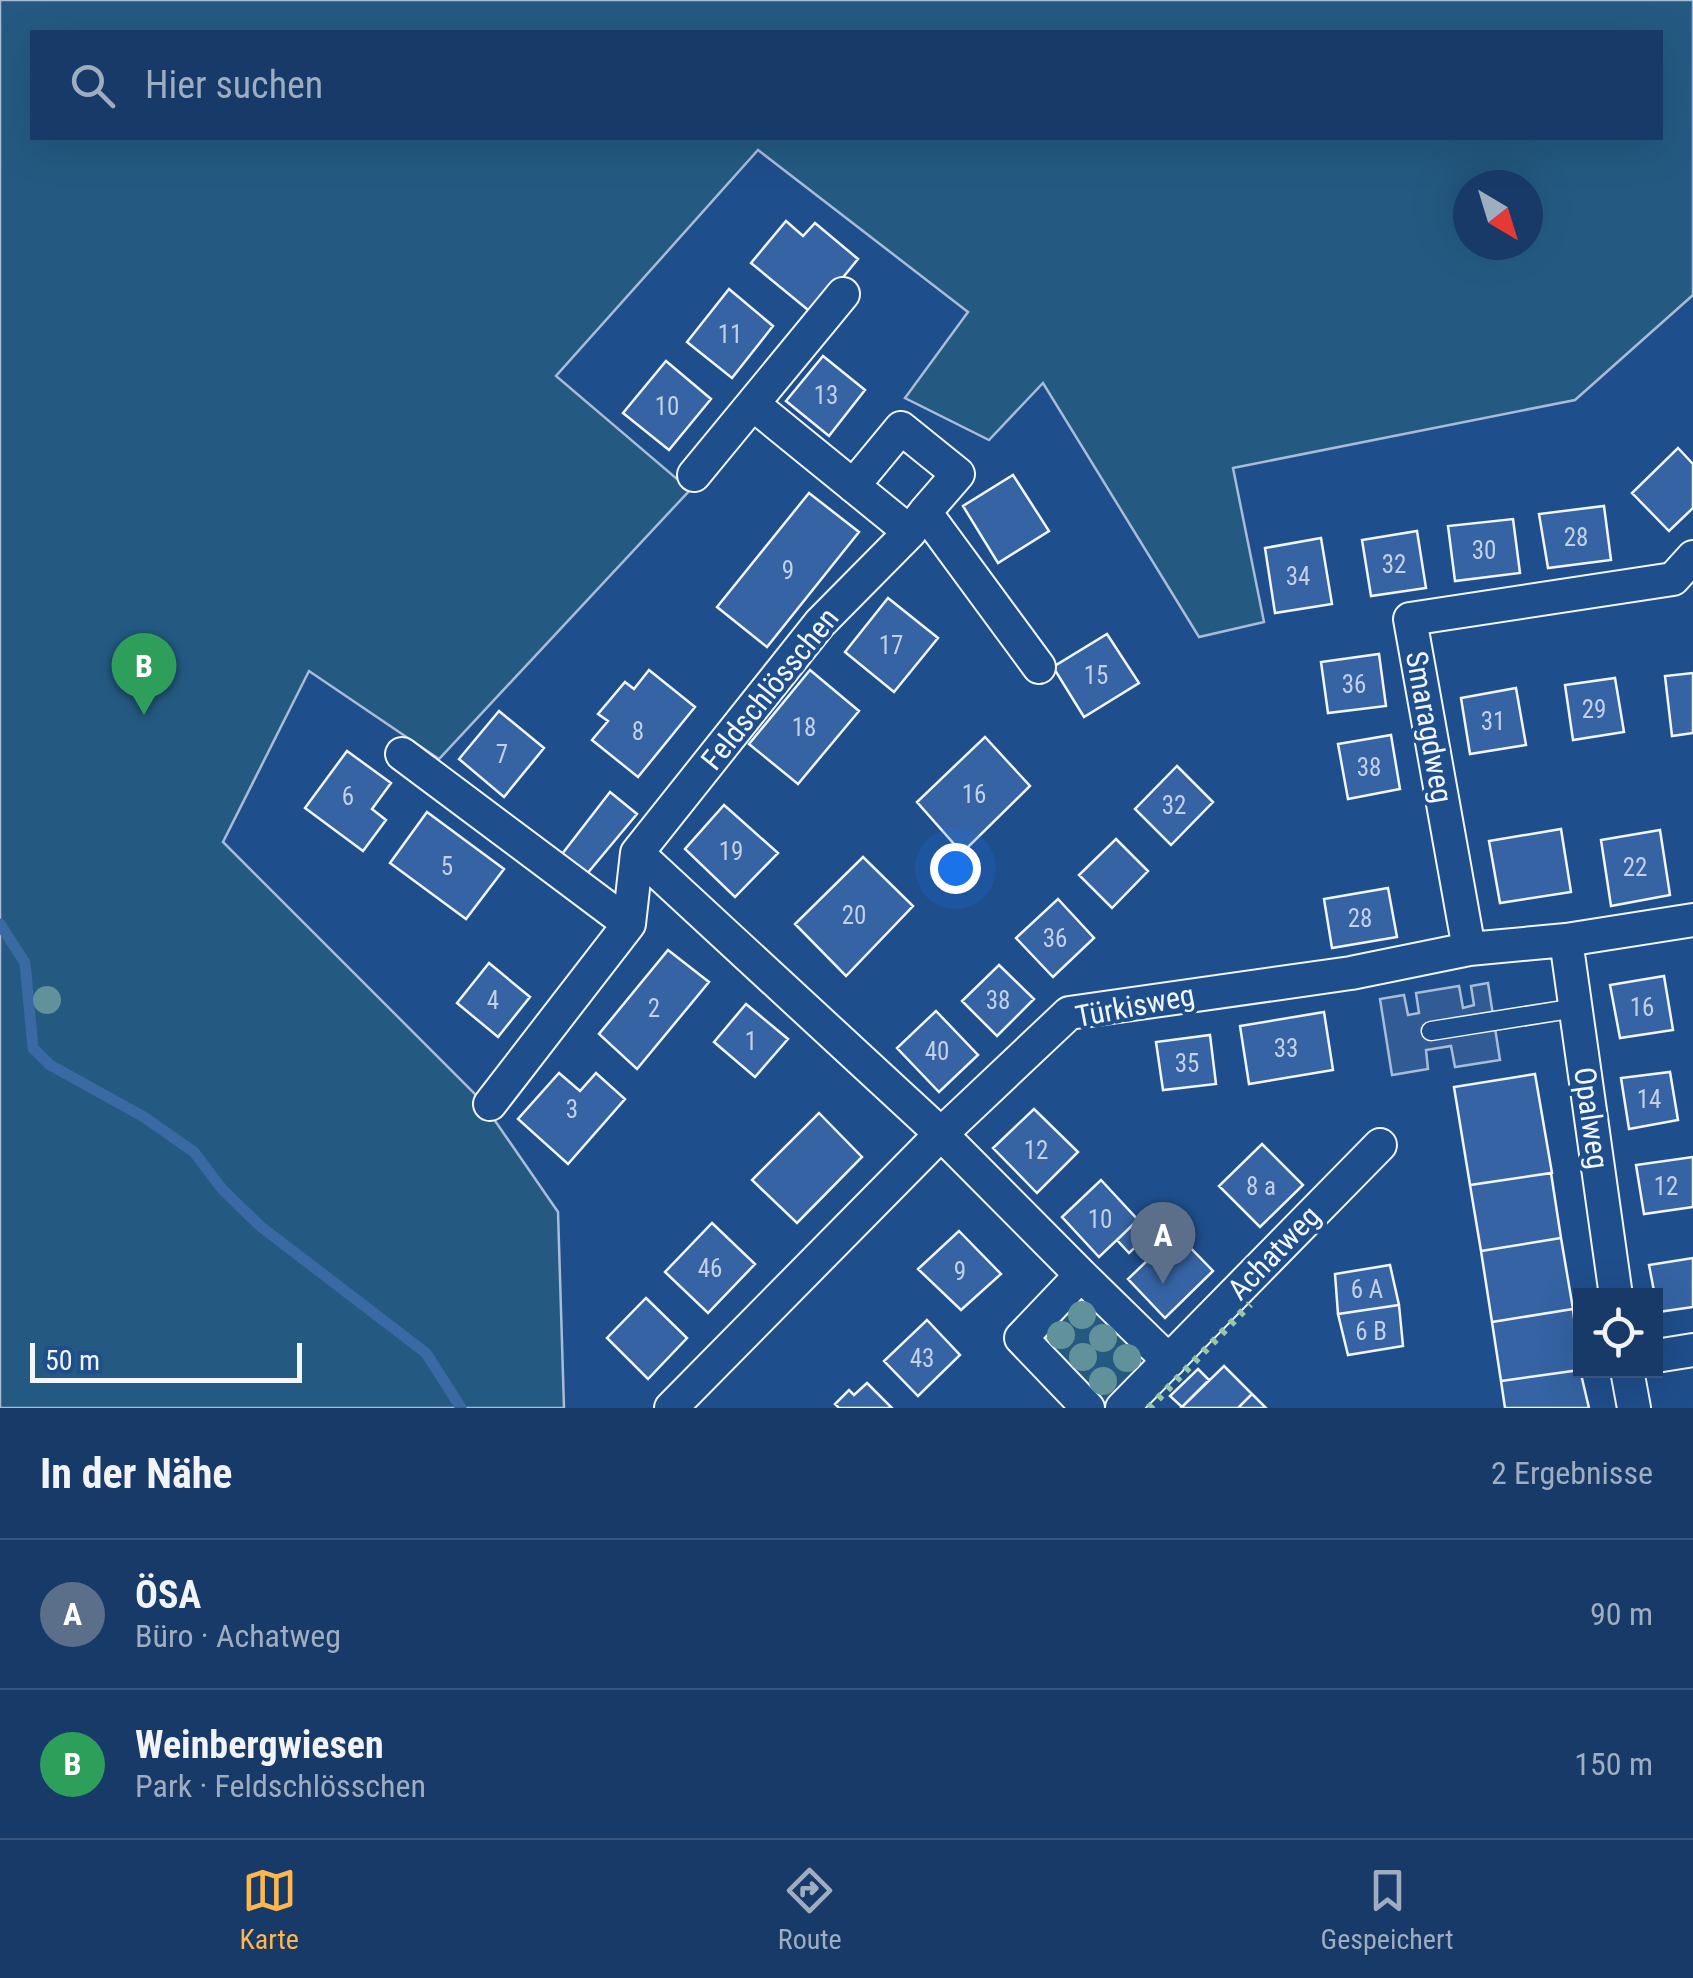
<!DOCTYPE html>
<html lang="de">
<head>
<meta charset="utf-8">
<style>
	:root { --surface:#173a69; --page:#244571; --text:#f1f3f6; --muted:#9eadc0; --line:#36547d; --accent:#ffb74d }
	body { margin:0; font-family:"Roboto Condensed",sans-serif; background:var(--page); color:var(--text) }
	.controls { position:absolute; right:30px; bottom:30px; display:grid; overflow:hidden; border-radius:0px; box-shadow:0 10px 40px #0002 }
	.controls button { width:90px; height:90px; display:grid; place-items:center; padding:0; border:0; border-bottom:2px solid var(--line); background:var(--surface); color:var(--text); font:50px sans-serif }
	.compass { position:absolute; left:1453px; top:170px; width:90px; height:90px; border-radius:50%; background:var(--surface); box-shadow:0 10px 40px #0002; rotate:142deg }
	.scale { position:absolute; left:30px; bottom:25px; width:272px; box-sizing:border-box; padding-left:10px; border:5px solid #f2f6ff; border-top:0; font-size:28px; line-height:35px; white-space:nowrap; color:#f2f6ff; -webkit-text-stroke:8px #1f4e8c; paint-order:stroke }
	.you { position:absolute; left:955px; top:868px; width:35px; height:35px; margin:-25px; border:8px solid #fff; border-radius:50%; background:#1a73e8; box-shadow:0 0 0 15px #1a73e833 }
	.badge { display:grid; place-items:center; width:65px; height:65px; border-radius:50%; background:var(--accent); color:#fff; font-size:32px; font-weight:700 }
	.pin { position:absolute; translate:-50% -82px; filter:drop-shadow(0 2px 5px #0008) }
	.pin::after { content:''; position:absolute; top:52px; width:35px; height:30px; background:inherit; clip-path:polygon(0 0,100% 0,50% 100%) }
	.list { margin:0; padding:0; list-style:none }
	h2 { display:flex; justify-content:space-between; align-items:center; height:130px; margin:0; padding:0 40px; font-size:42px }
	h2 small { font-size:32px; font-weight:400; color:var(--muted) }
	.list li { display:grid; grid-template-columns:65px 1fr auto; gap:30px; align-items:center; box-sizing:border-box; height:150px; padding:0 40px; border-top:2px solid var(--line) }
	.list b { display:block; font-size:38px; white-space:nowrap }
	.list p { margin:0; font-size:32px; white-space:nowrap; color:var(--muted) }
	.list em { font-size:32px; font-style:normal; color:var(--muted) }
	.icon { flex:none; width:55px; height:55px; fill:none; stroke:currentColor; stroke-width:2; stroke-linecap:round; stroke-linejoin:round }
	.map { position:relative; flex:none; width:1693px; height:1408px; overflow:hidden }
	.search { position:absolute; background:var(--surface); box-shadow:0 10px 40px #0002; left:30px; right:30px; top:30px; height:110px; display:flex; align-items:center; gap:25px; box-sizing:border-box; padding:0 35px; border-radius:0px; color:var(--muted); font-size:38px }
	.sheet { height:430px; background:var(--surface) }
	nav { display:flex; justify-content:space-around; align-items:center; box-sizing:border-box; height:140px; border-top:2px solid var(--line); background:var(--surface); font-size:28px; color:var(--muted) }
	nav a { display:grid; justify-items:center; gap:5px }
	nav .on { color:var(--accent) }
	.map>svg:first-child { display:block }
</style>
</head>
<body>
<div class="map">
<svg width="1693" height="1408" viewBox="0 0 1693 1408">
	<rect width="100%" height="100%" fill="#1f4e8c"/>
	<path fill="#245a82" stroke="#a8bbd7" stroke-width="2.5" fill-rule="evenodd" d="M 0,0 L 1693,0 L 1693,295 L 1575,400 L 1233,468 L 1264,622 L 1199,637 L 1043,383 L 989,440 L 905,398 L 968,312 L 758,150 L 556,376 L 690,490 L 439,759 L 309,671 L 223,842 L 480,1099 L 558,1212 L 564,1408 L 0,1408 ZM 32,32 L 1660,32 L 1660,138 L 32,138 ZM 1468,185 L 1528,185 L 1528,245 L 1468,245 Z
		M 1083,1293 L 1140,1351 L 1140,1370 L 1105,1405 L 1046,1346 L 1047,1329 Z"/>
	<path fill="#305b95" stroke="#a8bbd7" stroke-width="2.5" d="M 1488,983 L 1500,1060 L 1455,1067 L 1451,1046 L 1426,1050 L 1428,1069 L 1392,1075 L 1380,999 L 1404,995 L 1408,1015 L 1419,1013 L 1416,993 L 1459,986 L 1463,1008 L 1474,1005 L 1471,986 Z"/>
	<g fill="none" stroke-linecap="round" stroke-linejoin="round">
		<path stroke="#3b69a3" stroke-width="11" d="M 0,924 L 25,963 L 33,1048 L 50,1065 L 144,1117 L 194,1152 L 222,1189 L 260,1226 L 426,1353 L 461,1408"/>
	</g>
	<path fill="#3563a3" stroke="#f2f6ff" stroke-width="2.5" d="M 786,221 L 803,236 L 815,223 L 858,259 L 813,314 L 751,263 Z
		M 729,289 L 773,326 L 732,378 L 687,342 Z
		M 823,356 L 865,390 L 829,436 L 786,401 Z
		M 666,361 L 711,399 L 669,450 L 623,413 Z
		M 1678,448 L 1693,464 L 1693,508 L 1669,531 L 1632,493 Z
		M 1013,475 L 1049,531 L 998,563 L 963,506 Z
		M 809,493 L 859,532 L 767,647 L 717,607 Z
		M 1604,506 L 1611,560 L 1548,568 L 1539,514 Z
		M 1513,519 L 1520,573 L 1455,581 L 1448,526 Z
		M 1417,531 L 1426,588 L 1371,596 L 1362,540 Z
		M 1321,538 L 1332,604 L 1275,613 L 1265,548 Z
		M 888,598 L 938,638 L 894,692 L 845,652 Z
		M 1107,634 L 1139,683 L 1084,717 L 1053,667 Z
		M 1379,654 L 1386,706 L 1328,713 L 1321,662 Z
		M 649,670 L 695,707 L 638,777 L 592,740 L 608,721 L 598,714 L 625,682 L 634,689 Z
		M 810,670 L 859,711 L 798,784 L 749,744 Z
		M 1693,673 L 1693,733 L 1672,736 L 1665,676 Z
		M 1615,678 L 1624,732 L 1573,740 L 1565,685 Z
		M 1516,688 L 1526,745 L 1470,754 L 1461,698 Z
		M 499,711 L 544,748 L 504,797 L 459,759 Z
		M 1391,735 L 1400,789 L 1348,799 L 1338,744 Z
		M 985,737 L 1030,786 L 962,853 L 917,802 Z
		M 347,751 L 391,783 L 372,809 L 386,820 L 363,851 L 305,808 Z
		M 1177,766 L 1213,802 L 1171,845 L 1135,809 Z
		M 610,792 L 637,814 L 586,875 L 562,854 Z
		M 724,805 L 778,853 L 735,897 L 685,849 Z
		M 427,812 L 504,869 L 466,919 L 390,863 Z
		M 1561,829 L 1571,892 L 1500,903 L 1489,841 Z
		M 1660,830 L 1670,895 L 1611,906 L 1601,840 Z
		M 1116,839 L 1148,871 L 1112,908 L 1079,875 Z
		M 863,857 L 913,906 L 846,976 L 795,924 Z
		M 1388,888 L 1397,937 L 1332,948 L 1324,899 Z
		M 1058,899 L 1094,938 L 1053,977 L 1016,938 Z
		M 668,950 L 709,982 L 637,1069 L 599,1034 Z
		M 489,963 L 530,997 L 498,1037 L 457,1003 Z
		M 999,965 L 1034,999 L 997,1036 L 962,1001 Z
		M 1664,976 L 1673,1030 L 1620,1038 L 1610,985 Z
		M 746,1004 L 788,1039 L 755,1077 L 714,1042 Z
		M 936,1011 L 978,1055 L 939,1092 L 897,1048 Z
		M 1324,1012 L 1333,1070 L 1249,1084 L 1240,1026 Z
		M 1210,1035 L 1216,1084 L 1163,1090 L 1156,1042 Z
		M 1670,1072 L 1678,1120 L 1629,1129 L 1621,1078 Z
		M 559,1073 L 580,1091 L 596,1073 L 625,1099 L 568,1164 L 518,1119 Z
		M 1535,1074 L 1552,1173 L 1470,1185 L 1454,1087 Z
		M 1034,1109 L 1078,1152 L 1037,1193 L 993,1148 Z
		M 819,1113 L 862,1157 L 797,1223 L 752,1180 Z
		M 1262,1144 L 1303,1185 L 1260,1227 L 1219,1186 Z
		M 1693,1157 L 1693,1207 L 1644,1214 L 1636,1165 Z
		M 1551,1173 L 1561,1238 L 1481,1251 L 1470,1185 Z
		M 1101,1180 L 1138,1220 L 1099,1257 L 1062,1217 Z
		M 1153,1205 L 1166,1219 L 1129,1253 L 1117,1240 Z
		M 712,1223 L 755,1264 L 708,1313 L 665,1272 Z
		M 959,1231 L 1001,1274 L 961,1310 L 918,1269 Z
		M 1176,1233 L 1213,1271 L 1165,1318 L 1128,1279 Z
		M 1561,1238 L 1573,1309 L 1492,1322 L 1481,1251 Z
		M 1693,1258 L 1693,1307 L 1658,1312 L 1649,1265 Z
		M 1390,1265 L 1399,1305 L 1338,1314 L 1335,1274 Z
		M 646,1298 L 687,1338 L 648,1379 L 607,1338 Z
		M 1399,1305 L 1403,1346 L 1348,1355 L 1338,1314 Z
		M 1573,1309 L 1580,1370 L 1501,1381 L 1492,1322 Z
		M 927,1320 L 960,1355 L 918,1396 L 884,1361 Z
		M 1224,1366 L 1252,1394 L 1238,1408 L 1181,1408 Z
		M 1198,1369 L 1209,1380 L 1182,1407 L 1170,1396 Z
		M 1580,1370 L 1589,1408 L 1505,1408 L 1501,1381 Z
		M 867,1383 L 892,1408 L 839,1408 L 835,1404 L 849,1390 L 854,1395 Z
		M 1252,1394 L 1266,1408 L 1238,1408 Z"/>
	<g fill="none" stroke-linecap="round" stroke-linejoin="round">
		<g stroke="#f2f6ff" stroke-width="21">
			<path id="service" d="M 1431,1031 L 1576,1008"/>
		</g>
		<g stroke="#f2f6ff" stroke-width="36">
			<path id="minor" d="M 694,475 L 843,294
				M 853,486 L 901,428 L 958,474 L 925,512
				M 910,532 L 925,512 L 1039,667
				M 402,754 L 629,924
				M 637,853 L 941,1134 L 1081,1275 L 1021,1338 L 1088,1408
				M 1566,940 L 1616,1296
				M 1469,949 L 1410,619 L 1673,579 L 1693,557
				M 490,1104 L 629,924 L 637,853 L 820,623 L 910,532 L 754,405
				M 1081,1275 L 1169,1361
				M 1656,1356 L 1693,1350
				M 1627,1370 L 1634,1408
				M 671,1408 L 941,1134 L 1069,1013 L 1351,973 L 1469,949 L 1566,940 L 1693,920
				M 1122,1408 L 1380,1145"/>
		</g>
		<use href="#service" stroke="#1f4e8c" stroke-width="18"/>
		<use href="#minor" stroke="#1f4e8c" stroke-width="32"/>
		<path stroke="#97c8a6" stroke-width="8" stroke-dasharray="5 8" stroke-linecap="butt" d="M 1149,1408 L 1250,1304"/>
	</g>
	<g fill="#61919a">
		<circle cx="47" cy="1000" r="14"/>
		<circle cx="1082" cy="1315" r="14"/>
		<circle cx="1061" cy="1335" r="14"/>
		<circle cx="1103" cy="1338" r="14"/>
		<circle cx="1083" cy="1357" r="14"/>
		<circle cx="1127" cy="1358" r="14"/>
		<circle cx="1103" cy="1381" r="14"/>
	</g>
	<g text-anchor="middle" stroke-width="8" stroke-linejoin="round" paint-order="stroke">
		<g font-size="25" fill="#c3d1e8">
			<text x="730" y="343">11</text>
			<text x="826" y="404">13</text>
			<text x="667" y="415">10</text>
			<text x="1576" y="546">28</text>
			<text x="1484" y="559">30</text>
			<text x="1394" y="573">32</text>
			<text x="788" y="579">9</text>
			<text x="1298" y="585">34</text>
			<text x="891" y="654">17</text>
			<text x="1096" y="684">15</text>
			<text x="1354" y="693">36</text>
			<text x="1594" y="718">29</text>
			<text x="1493" y="730">31</text>
			<text x="804" y="736">18</text>
			<text x="638" y="740">8</text>
			<text x="502" y="763">7</text>
			<text x="1369" y="776">38</text>
			<text x="974" y="803">16</text>
			<text x="348" y="805">6</text>
			<text x="1174" y="814">32</text>
			<text x="731" y="860">19</text>
			<text x="447" y="875">5</text>
			<text x="1635" y="876">22</text>
			<text x="854" y="924">20</text>
			<text x="1360" y="927">28</text>
			<text x="1055" y="947">36</text>
			<text x="493" y="1009">4</text>
			<text x="998" y="1009">38</text>
			<text x="1642" y="1016">16</text>
			<text x="654" y="1017">2</text>
			<text x="751" y="1050">1</text>
			<text x="1286" y="1057">33</text>
			<text x="937" y="1060">40</text>
			<text x="1187" y="1072">35</text>
			<text x="1649" y="1108">14</text>
			<text x="572" y="1118">3</text>
			<text x="1036" y="1159">12</text>
			<text x="1261" y="1195">8 a</text>
			<text x="1666" y="1195">12</text>
			<text x="1100" y="1228">10</text>
			<text x="710" y="1277">46</text>
			<text x="960" y="1280">9</text>
			<text x="1367" y="1298">6 A</text>
			<text x="1371" y="1340">6 B</text>
			<text x="922" y="1367">43</text>
		</g>
		<g font-size="30" fill="#f2f6ff" stroke="#1f4e8c">
			<text transform="translate(770 689) rotate(-51)" y="10">Feldschlösschen</text>
			<text transform="translate(1429 727) rotate(80)" y="10">Smaragdweg</text>
			<text transform="translate(1135 1006) rotate(-11)" y="10">Türkisweg</text>
			<text transform="translate(1591 1118) rotate(82)" y="10">Opalweg</text>
			<text transform="translate(1274 1253) rotate(-46)" y="10">Achatweg</text>
		</g>
	</g>
</svg>
<div class="controls">
<button><svg class="icon" aria-label="locate" viewBox="0 0 24 24"><circle cx="12" cy="12" r="6"/><path d="M12 2v4M12 18v4M2 12h4M18 12h4"/></svg></button>
</div>
<svg class="compass" viewBox="-18 -18 36 36"><path d="M0-13l5 13h-10z" fill="#e53935"/><path d="M0 13l5-13h-10z" fill="#9eadc0"/></svg>
<div class="scale">50 m</div>
<div class="you"></div>
<div class="pin badge" style="left:1163px;top:1284px;background:#5c6f8a">A</div>
<div class="pin badge" style="left:144px;top:715px;background:#2e9e5b">B</div>
<div class="search"><svg class="icon" aria-label="search" viewBox="0 0 24 24"><circle cx="10" cy="10" r="6"/><path d="M15 15l6 6"/></svg>Hier suchen</div>
</div>
<section class="sheet">
<h2>In der Nähe<small>2 Ergebnisse</small></h2>
<ul class="list">
<li><span class="badge" style="background:#5c6f8a">A</span><div><b>ÖSA</b><p>Büro · Achatweg</p></div><em>90 m</em></li>
<li><span class="badge" style="background:#2e9e5b">B</span><div><b>Weinbergwiesen</b><p>Park · Feldschlösschen</p></div><em>150 m</em></li>
</ul>
</section>
<nav>
<a class="on"><svg class="icon" aria-label="map" viewBox="0 0 24 24"><path d="M3 6l6-2 6 2 6-2v14l-6 2-6-2-6 2zM9 4v14M15 6v14"/></svg>Karte</a>
<a><svg class="icon" aria-label="directions" viewBox="0 0 24 24"><path d="M12 3l9 9-9 9-9-9zM9 14v-3h6M13 9l2 2-2 2"/></svg>Route</a>
<a><svg class="icon" aria-label="saved" viewBox="0 0 24 24"><path d="M7 4h10v16l-5-4-5 4z"/></svg>Gespeichert</a>
</nav>
</body>
</html>
